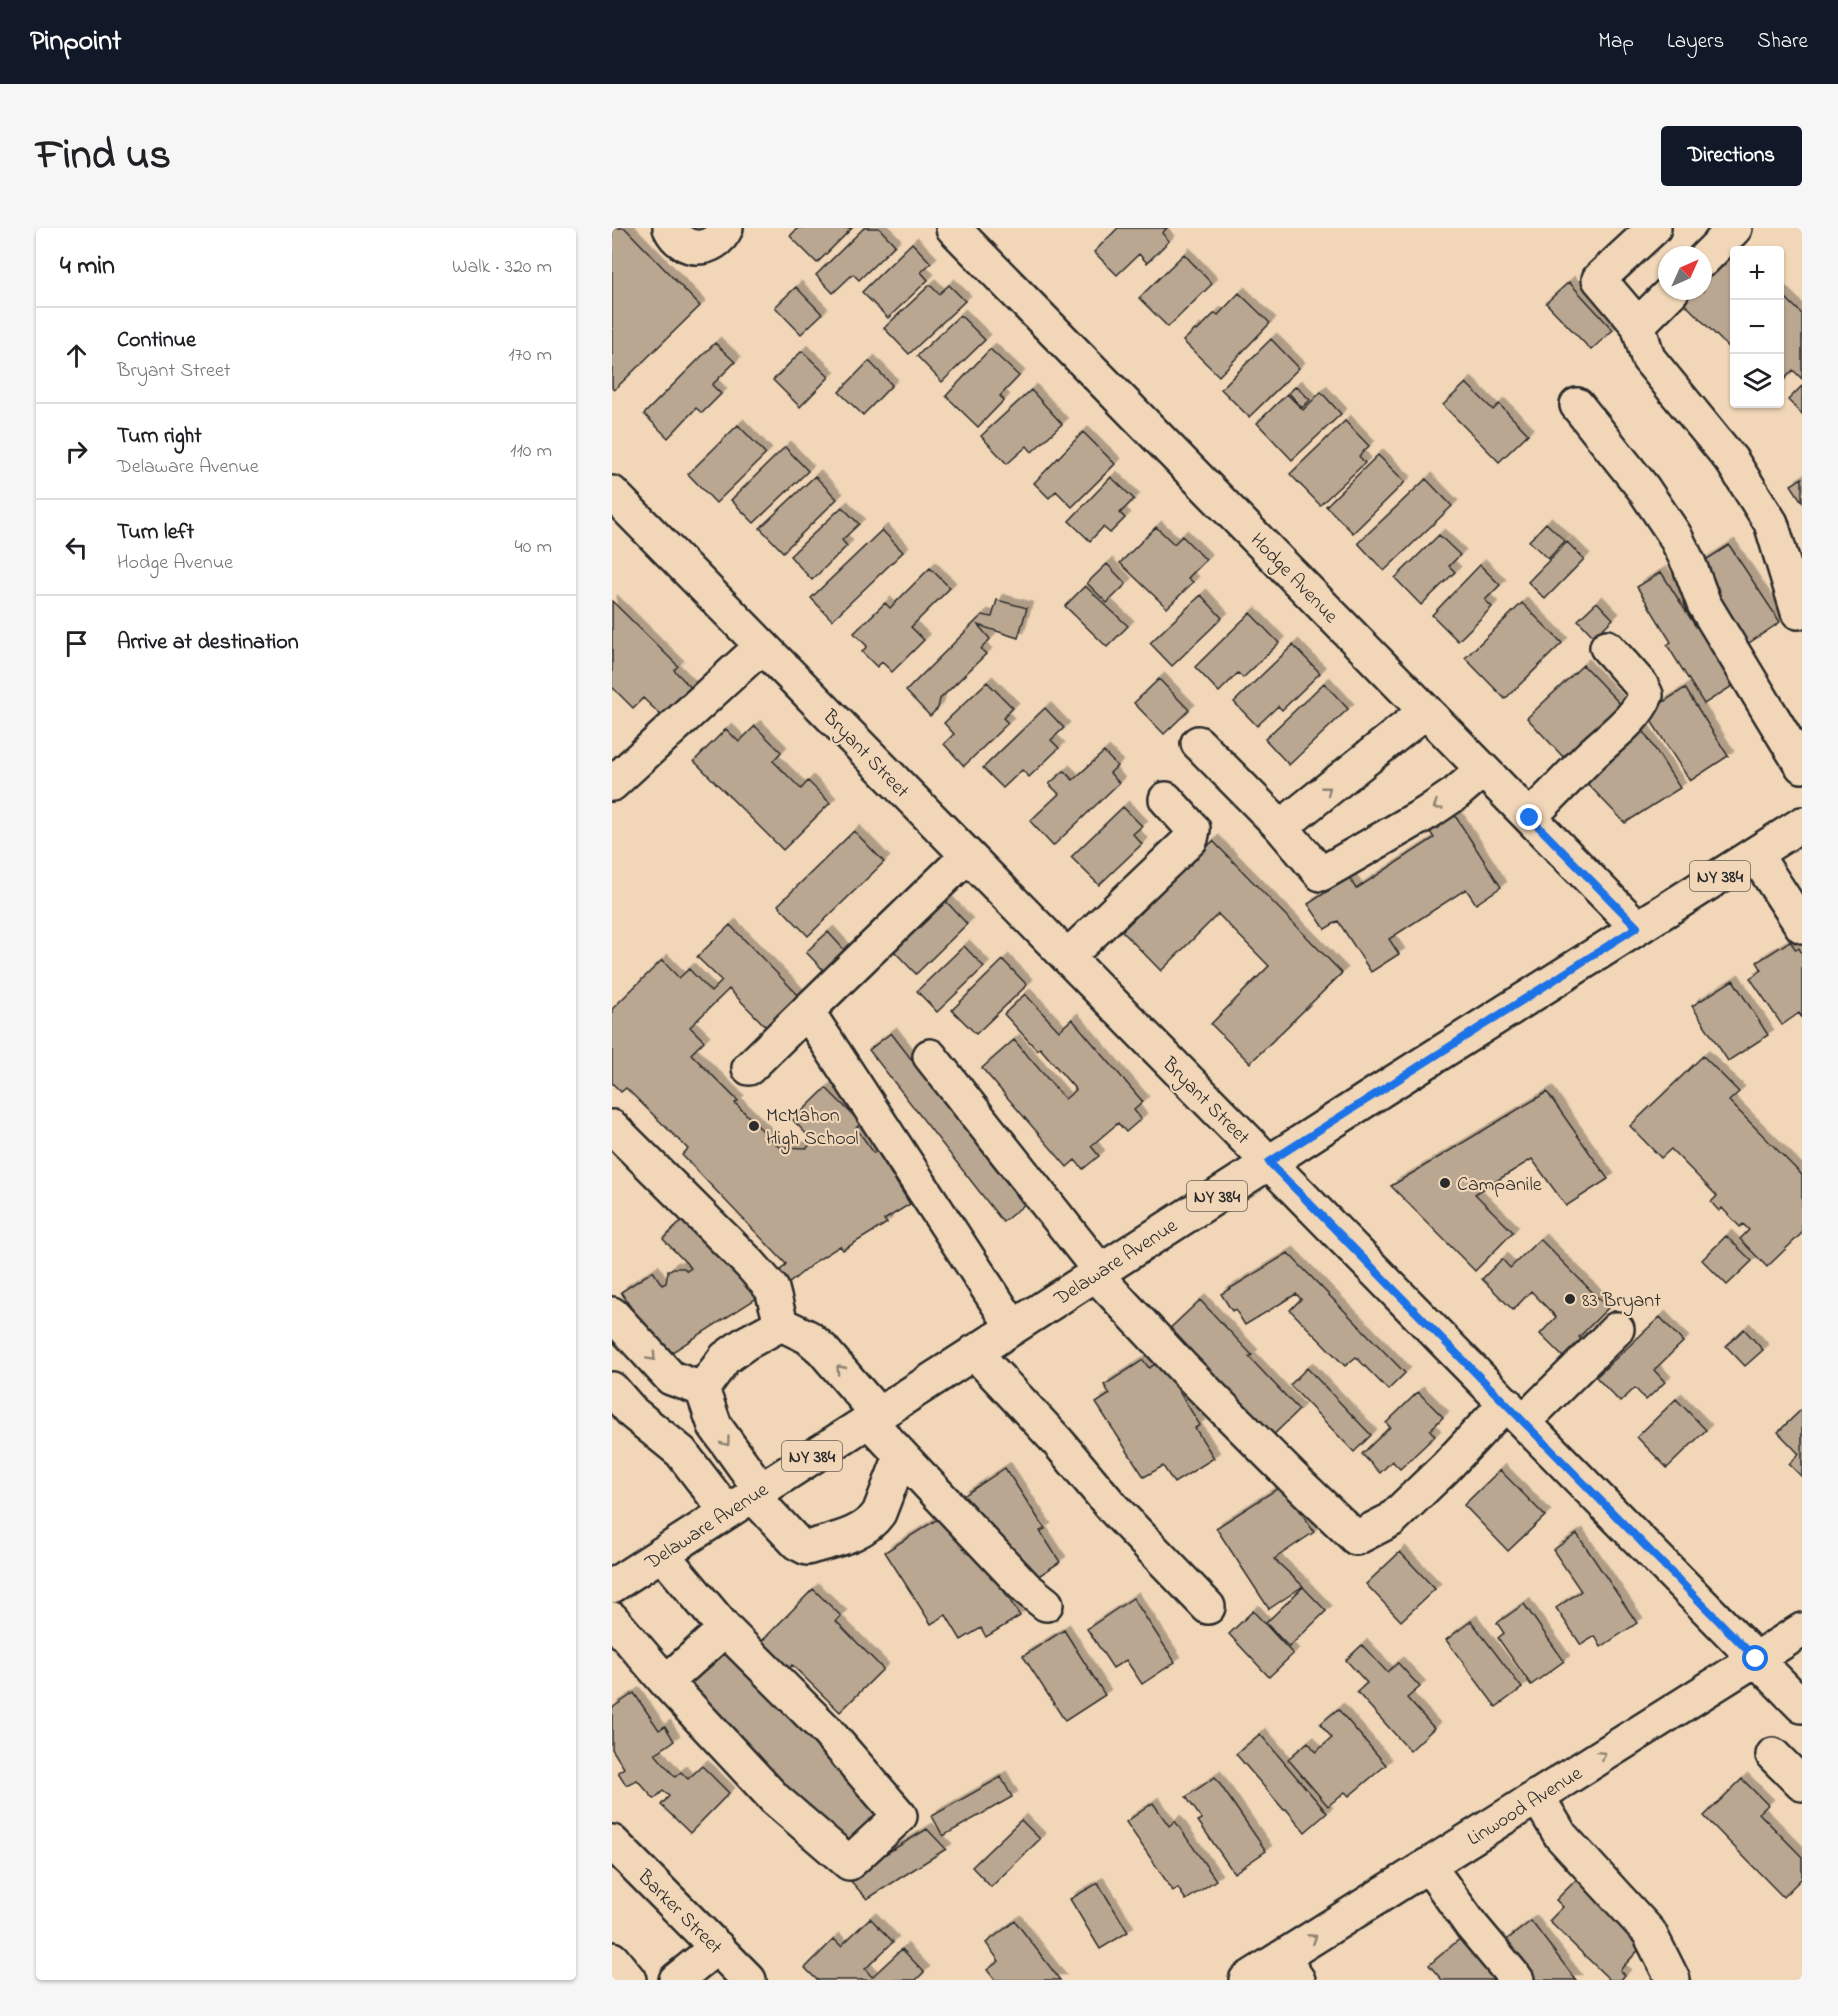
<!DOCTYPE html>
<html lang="en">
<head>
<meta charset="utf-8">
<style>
	:root { --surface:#fff; --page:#f6f6f6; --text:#202124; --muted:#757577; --line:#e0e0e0; --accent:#111827 }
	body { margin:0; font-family:"Indie Flower",sans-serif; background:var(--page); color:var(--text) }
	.controls { position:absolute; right:18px; top:18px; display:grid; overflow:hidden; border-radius:6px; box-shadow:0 2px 4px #0004 }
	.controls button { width:54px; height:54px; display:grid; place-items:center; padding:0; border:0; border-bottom:2px solid var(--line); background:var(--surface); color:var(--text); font:30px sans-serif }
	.compass { position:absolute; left:1046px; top:18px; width:54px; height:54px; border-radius:50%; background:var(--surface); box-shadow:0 2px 4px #0004; rotate:45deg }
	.stop { position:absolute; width:18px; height:18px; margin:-14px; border:4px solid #1a73e8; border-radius:50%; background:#fff }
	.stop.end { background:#1a73e8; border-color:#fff; box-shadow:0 2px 6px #0008 }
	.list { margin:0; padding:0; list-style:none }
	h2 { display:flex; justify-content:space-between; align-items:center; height:78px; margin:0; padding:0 24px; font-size:26px }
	h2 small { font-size:20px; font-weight:400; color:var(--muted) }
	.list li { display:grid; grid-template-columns:39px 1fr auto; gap:18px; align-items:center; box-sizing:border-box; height:96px; padding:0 24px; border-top:2px solid var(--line) }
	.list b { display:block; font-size:22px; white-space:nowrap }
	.list p { margin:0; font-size:20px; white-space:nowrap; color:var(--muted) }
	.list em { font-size:20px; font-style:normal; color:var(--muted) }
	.icon { flex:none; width:33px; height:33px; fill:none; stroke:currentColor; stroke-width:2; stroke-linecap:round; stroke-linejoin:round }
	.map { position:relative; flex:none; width:1190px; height:1752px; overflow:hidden; border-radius:6px }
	header { display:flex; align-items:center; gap:36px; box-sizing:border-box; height:84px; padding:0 30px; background:var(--accent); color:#fff }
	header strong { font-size:28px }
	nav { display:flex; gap:33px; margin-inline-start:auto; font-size:21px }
	.intro { display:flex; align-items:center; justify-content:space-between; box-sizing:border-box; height:144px; padding:0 36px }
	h1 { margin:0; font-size:42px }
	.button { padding:15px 27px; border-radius:6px; background:var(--accent); color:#fff; font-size:21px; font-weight:700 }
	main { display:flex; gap:36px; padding:0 36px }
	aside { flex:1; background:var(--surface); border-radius:6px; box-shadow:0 2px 4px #0004 }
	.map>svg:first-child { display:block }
</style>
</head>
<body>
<header>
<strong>Pinpoint</strong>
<nav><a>Map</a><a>Layers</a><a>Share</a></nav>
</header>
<div class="intro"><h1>Find us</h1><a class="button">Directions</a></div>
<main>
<aside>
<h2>4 min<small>Walk · 320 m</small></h2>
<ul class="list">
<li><svg class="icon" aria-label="ahead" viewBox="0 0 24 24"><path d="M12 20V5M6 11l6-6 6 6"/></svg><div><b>Continue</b><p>Bryant Street</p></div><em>170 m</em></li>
<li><svg class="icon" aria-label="right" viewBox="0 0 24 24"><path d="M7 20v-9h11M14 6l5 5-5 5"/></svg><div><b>Turn right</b><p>Delaware Avenue</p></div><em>110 m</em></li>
<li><svg class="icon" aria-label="left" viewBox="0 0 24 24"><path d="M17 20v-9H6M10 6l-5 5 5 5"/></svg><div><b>Turn left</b><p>Hodge Avenue</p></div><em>40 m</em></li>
<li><svg class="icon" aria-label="arrive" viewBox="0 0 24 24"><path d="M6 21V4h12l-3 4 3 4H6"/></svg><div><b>Arrive at destination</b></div></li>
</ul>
</aside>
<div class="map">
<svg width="1190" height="1752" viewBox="0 0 1190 1752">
	<defs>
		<filter id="shadow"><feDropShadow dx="5.5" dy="-5.5" stdDeviation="0" flood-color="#0004"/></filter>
	</defs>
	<rect width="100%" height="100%" fill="#f1d7b8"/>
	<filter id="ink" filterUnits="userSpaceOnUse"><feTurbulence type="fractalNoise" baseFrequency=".0167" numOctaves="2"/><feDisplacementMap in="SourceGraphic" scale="12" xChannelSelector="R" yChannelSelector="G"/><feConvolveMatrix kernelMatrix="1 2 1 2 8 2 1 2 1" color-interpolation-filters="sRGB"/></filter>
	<g filter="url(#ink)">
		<path fill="#baa791" stroke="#2b2b2b" stroke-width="1.5" filter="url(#shadow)" d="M 0,0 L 13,0 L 88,78 L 2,162 L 0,160 Z
			M 186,0 L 240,0 L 205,35 L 178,8 Z
			M 252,0 L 267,0 L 283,17 L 247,52 L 241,46 L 221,65 L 204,47 Z
			M 506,0 L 555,0 L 550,5 L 557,13 L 535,35 L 527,26 L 505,47 L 482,24 Z
			M 300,15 L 319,35 L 309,44 L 316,52 L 276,90 L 250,64 Z
			M 1120,17 L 1126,22 L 1122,22 L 1122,125 L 1067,70 L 1074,63 L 1091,63 L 1091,46 Z
			M 572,26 L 600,56 L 556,99 L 527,70 Z
			M 957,54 L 1001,102 L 979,122 L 934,75 Z
			M 318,57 L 327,66 L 337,57 L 353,73 L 297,126 L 272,100 Z
			M 184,59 L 210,86 L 189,106 L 163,79 Z
			M 1168,64 L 1190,86 L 1190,151 L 1181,142 L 1168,156 Z
			M 627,65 L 658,95 L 607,148 L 571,113 L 583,102 L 585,103 L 603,85 L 606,87 Z
			M 348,87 L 373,112 L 330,154 L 305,128 Z
			M 659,111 L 687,140 L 637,189 L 609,161 Z
			M 103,115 L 123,134 L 100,157 L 109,166 L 90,185 L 84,180 L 56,210 L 32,186 Z
			M 378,121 L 407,148 L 388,168 L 392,172 L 366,199 L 334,168 Z
			M 190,123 L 217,149 L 188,179 L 161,152 Z
			M 257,133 L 280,157 L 251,187 L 227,164 Z
			M 854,155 L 881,182 L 887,176 L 916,206 L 887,234 L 831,177 Z
			M 684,158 L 698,172 L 690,180 L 677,165 Z
			M 1190,158 L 1190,186 L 1176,172 Z
			M 419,162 L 450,196 L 420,224 L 415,218 L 395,236 L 369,208 Z
			M 709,164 L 729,186 L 680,232 L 645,195 L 675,166 L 691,182 Z
			M 733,193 L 757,218 L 747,228 L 753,235 L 708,277 L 678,246 Z
			M 126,197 L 154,226 L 104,275 L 76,246 Z
			M 471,204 L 503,236 L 460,279 L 444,263 L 437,270 L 422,255 Z
			M 173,219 L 196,243 L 142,295 L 119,272 Z
			M 766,227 L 793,254 L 741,305 L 714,278 Z
			M 203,248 L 225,271 L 171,324 L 148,300 Z
			M 499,249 L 522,271 L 508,285 L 513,290 L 498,305 L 491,299 L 478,313 L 457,293 Z
			M 1190,250 L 1190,274 L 1179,257 Z
			M 814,251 L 840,278 L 772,343 L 746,315 Z
			M 230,279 L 247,296 L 230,312 L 235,318 L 200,352 L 178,328 Z
			M 934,295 L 953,313 L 936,331 L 917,313 Z
			M 544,299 L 562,316 L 570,308 L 594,332 L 576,350 L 581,354 L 555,380 L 508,335 Z
			M 270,302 L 291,324 L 220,392 L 199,370 Z
			M 827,307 L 848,327 L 837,338 L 843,344 L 809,377 L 783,350 Z
			M 955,314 L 972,331 L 933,371 L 916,354 Z
			M 1117,317 L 1168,394 L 1131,419 L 1094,372 L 1108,363 L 1089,335 Z
			M 495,336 L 514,356 L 495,375 L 475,355 Z
			M 868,337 L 888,357 L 873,372 L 880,379 L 846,413 L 820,387 Z
			M 318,340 L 338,360 L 299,399 L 312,412 L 280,444 L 270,434 L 265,439 L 250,424 L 255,418 L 242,405 L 273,375 L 278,380 Z
			M 1049,344 L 1084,399 L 1088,397 L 1125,455 L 1092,476 L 1055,417 L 1059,414 L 1025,359 Z
			M 473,358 L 516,398 L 495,419 L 453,378 Z
			M 589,367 L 610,390 L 560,438 L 538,415 Z
			M 385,372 L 415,380 L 406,410 L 366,397 L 378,411 L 369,421 L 374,426 L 328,471 L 326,480 L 318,488 L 294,463 L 370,387 L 380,389 Z
			M 0,373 L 66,438 L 62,442 L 83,464 L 55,493 L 31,470 L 21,480 L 0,459 Z
			M 985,374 L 1001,391 L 982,409 L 966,392 Z
			M 910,375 L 950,415 L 893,471 L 853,430 Z
			M 638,385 L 667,415 L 631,450 L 626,445 L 607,464 L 583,439 Z
			M 681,417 L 708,445 L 670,482 L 666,478 L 645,498 L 622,474 Z
			M 971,437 L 1009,477 L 953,531 L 915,490 Z
			M 547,451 L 577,482 L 552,506 L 522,475 Z
			M 375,454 L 401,480 L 391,490 L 396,495 L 352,538 L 332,516 L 342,506 L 332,495 Z
			M 712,455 L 736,481 L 677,537 L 653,511 Z
			M 1073,460 L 1116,528 L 1078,553 L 1034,485 Z
			M 433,480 L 452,500 L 439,512 L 447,520 L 417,549 L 410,542 L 391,560 L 371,540 Z
			M 1027,496 L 1068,560 L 1013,595 L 971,551 Z
			M 143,498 L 169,524 L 161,533 L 189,561 L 196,553 L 218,575 L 171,622 L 82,533 L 114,501 L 127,514 Z
			M 492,524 L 505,538 L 498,545 L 507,555 L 441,618 L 418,593 L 447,566 L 437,556 L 452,543 L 461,552 Z
			M 511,579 L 530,598 L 521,606 L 530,616 L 487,657 L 459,629 Z
			M 840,583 L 889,659 L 864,676 L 854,661 L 777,711 L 787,726 L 759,744 L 726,693 L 713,701 L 696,676 L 737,649 L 744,661 L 822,610 L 815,599 Z
			M 242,603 L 272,634 L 196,708 L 166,677 Z
			M 601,613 L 730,745 L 638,835 L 599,796 L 657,738 L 606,686 L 549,743 L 510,703 Z
			M 330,669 L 355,696 L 304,746 L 279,720 Z
			M 118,697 L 189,770 L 157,802 L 117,761 L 78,799 L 92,813 L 79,826 L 126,873 L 123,875 L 167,919 L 195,920 L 201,913 L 181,892 L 214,860 L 249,895 L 244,900 L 262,925 L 265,923 L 298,976 L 272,992 L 275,995 L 231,1022 L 228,1018 L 204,1033 L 175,1057 L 165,1046 L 174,1036 L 70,927 L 76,921 L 14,860 L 9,864 L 0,855 L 0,781 L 50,732 L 67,750 L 77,741 L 99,764 L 110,753 L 85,729 Z
			M 216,704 L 236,726 L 215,746 L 194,724 Z
			M 1178,713 L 1184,722 L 1187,720 L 1190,726 L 1190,790 L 1187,785 L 1170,797 L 1138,750 L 1150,742 L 1145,734 Z
			M 352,718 L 372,739 L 325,784 L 305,763 Z
			M 391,732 L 415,757 L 364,806 L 340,782 Z
			M 1121,752 L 1156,807 L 1116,833 L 1080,778 Z
			M 413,766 L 447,803 L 460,791 L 531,874 L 522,882 L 529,891 L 514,904 L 506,895 L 479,918 L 487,928 L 471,941 L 463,932 L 455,939 L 370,840 L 402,812 L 453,871 L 464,862 L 428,820 L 425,822 L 392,786 Z
			M 279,805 L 412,977 L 391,994 L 257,822 Z
			M 1091,828 L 1127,864 L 1117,873 L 1190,947 L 1190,1005 L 1155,1039 L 1128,1011 L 1137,1002 L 1131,996 L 1128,999 L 1110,980 L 1107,983 L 1099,974 L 1105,968 L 1059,921 L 1049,930 L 1018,898 Z
			M 935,864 L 996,951 L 954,978 L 920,931 L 863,966 L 901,1004 L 863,1043 L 779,958 Z
			M 74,989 L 153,1065 L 51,1130 L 9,1064 L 41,1043 L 50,1057 L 54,1055 L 56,1043 L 61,1040 L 72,1040 L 75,1043 L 79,1040 L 51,1011 Z
			M 1114,1008 L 1140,1033 L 1115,1057 L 1090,1032 Z
			M 928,1011 L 996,1080 L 967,1109 L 972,1114 L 954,1132 L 928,1106 L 944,1089 L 919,1063 L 901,1082 L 870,1051 L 890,1031 L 898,1040 Z
			M 676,1025 L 793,1145 L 776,1162 L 744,1129 L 733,1138 L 678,1082 L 689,1071 L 684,1066 L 633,1097 L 623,1081 L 620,1083 L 609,1066 Z
			M 588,1072 L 640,1127 L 637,1129 L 687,1182 L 653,1215 L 550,1108 Z
			M 1048,1089 L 1071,1114 L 1042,1142 L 1053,1154 L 1034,1172 L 1023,1160 L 1008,1174 L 984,1149 Z
			M 1132,1101 L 1151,1122 L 1133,1138 L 1114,1118 Z
			M 531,1132 L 537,1140 L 548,1133 L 588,1197 L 583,1200 L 602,1230 L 562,1255 L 551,1238 L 532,1249 L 484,1175 L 498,1166 L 492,1157 Z
			M 695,1140 L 759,1207 L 742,1224 L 678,1157 Z
			M 806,1164 L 831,1189 L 818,1202 L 823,1208 L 788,1241 L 780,1233 L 768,1245 L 750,1226 L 778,1199 L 774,1195 Z
			M 1064,1171 L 1094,1202 L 1055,1240 L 1025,1209 Z
			M 1189,1182 L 1190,1184 L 1190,1249 L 1177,1236 L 1187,1226 L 1166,1204 Z
			M 393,1240 L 433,1301 L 428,1303 L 448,1334 L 416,1355 L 350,1269 Z
			M 888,1242 L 933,1288 L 896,1323 L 852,1277 Z
			M 671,1257 L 702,1304 L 662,1331 L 691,1358 L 657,1381 L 604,1300 Z
			M 340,1282 L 408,1388 L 374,1409 L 369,1400 L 349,1412 L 334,1387 L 319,1396 L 273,1324 Z
			M 965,1306 L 1025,1395 L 989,1419 L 983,1408 L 969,1417 L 944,1380 L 969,1363 L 941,1322 Z
			M 788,1324 L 823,1361 L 789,1393 L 754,1356 Z
			M 691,1359 L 714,1383 L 677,1419 L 654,1395 Z
			M 201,1361 L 229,1388 L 224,1393 L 271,1441 L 228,1484 L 180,1437 L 177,1441 L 150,1413 Z
			M 521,1370 L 563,1434 L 530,1456 L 514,1432 L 501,1440 L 475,1401 Z
			M 912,1376 L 952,1433 L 919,1457 L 886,1410 L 892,1405 L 885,1395 Z
			M 641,1383 L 681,1426 L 657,1449 L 617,1406 Z
			M 859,1393 L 910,1460 L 884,1479 L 834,1412 Z
			M 452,1402 L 493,1467 L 453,1493 L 411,1428 Z
			M 107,1414 L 273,1583 L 232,1623 L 67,1455 Z
			M 750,1417 L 775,1444 L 786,1435 L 808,1459 L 795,1470 L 822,1500 L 798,1523 L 745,1464 L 755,1455 L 734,1432 Z
			M 22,1465 L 47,1502 L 53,1498 L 62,1513 L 43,1526 L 63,1549 L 69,1544 L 76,1551 L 90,1538 L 117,1565 L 78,1605 L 49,1577 L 57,1568 L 51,1563 L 42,1571 L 25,1552 L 14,1557 L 6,1544 L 12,1540 L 0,1521 L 0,1480 Z
			M 726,1481 L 774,1537 L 737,1568 L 733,1564 L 716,1578 L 676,1531 L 696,1514 L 704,1524 L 720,1510 L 708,1496 Z
			M 648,1506 L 715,1585 L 693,1604 L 674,1581 L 672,1582 L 624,1526 Z
			M 389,1549 L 400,1569 L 331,1608 L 320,1588 Z
			M 603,1549 L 654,1623 L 622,1645 L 586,1593 L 590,1591 L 574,1569 Z
			M 1130,1551 L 1156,1577 L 1147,1585 L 1190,1629 L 1190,1650 L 1171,1669 L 1092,1588 Z
			M 541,1575 L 557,1598 L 563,1593 L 604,1652 L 574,1672 L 566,1660 L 561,1663 L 514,1594 Z
			M 409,1592 L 428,1611 L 379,1659 L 360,1639 Z
			M 315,1601 L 334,1621 L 255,1671 L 235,1649 Z
			M 967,1649 L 1034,1714 L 1008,1742 L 1013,1747 L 1009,1752 L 998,1752 L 937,1693 L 951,1679 L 944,1672 Z
			M 486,1655 L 516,1704 L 488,1721 L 458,1671 Z
			M 258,1690 L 281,1714 L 253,1741 L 260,1749 L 290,1721 L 312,1744 L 304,1752 L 205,1752 L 193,1740 L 222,1711 L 229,1718 Z
			M 403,1693 L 448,1752 L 383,1752 L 375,1742 L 387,1733 L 374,1715 Z
			M 919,1693 L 964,1752 L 921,1752 L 892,1714 Z
			M 856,1704 L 896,1752 L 830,1752 L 817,1737 Z"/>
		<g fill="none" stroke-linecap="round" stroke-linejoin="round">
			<g stroke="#2b2b2b" stroke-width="38">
				<path id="minor" d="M 58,0 C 70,26 102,25 114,0
					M 341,0 L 1025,699
					M 1042,0 L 987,51 L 1026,97 L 1060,63
					M 1091,32 L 1123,0
					M 1026,97 L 1036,130 L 1120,233 L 1159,295 L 1186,384
					M 965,177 L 1031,260 L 1062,306 L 1077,336 L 1092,376 L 1190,538
					M 0,265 L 1190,1478
					M 586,515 L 669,599 L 709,646 L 815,585 L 843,566 L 871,542
					M 0,556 L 150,418
					M 918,589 C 938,569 957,549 977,529 C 996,510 1024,492 1034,467 L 1029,457 L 995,419
					M 669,599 L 814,483
					M 1143,626 L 1190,698
					M 355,628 L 195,783 L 401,1099
					M 455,729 L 579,611 L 581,601 L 554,571
					M 318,828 L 488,1043
					M 137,840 L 195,783
					M 0,899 L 138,1036 L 160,1061 L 169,1096 L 196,1109 L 210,1121 L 266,1186
					M 483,1046 L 571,1140 L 680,1249 L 744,1310 L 779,1292 L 833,1240 L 894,1175
					M 0,1086 L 59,1150 L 90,1161 L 103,1198 L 148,1261
					M 362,1124 L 446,1214 L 501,1280 L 596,1379
					M 0,1161 L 21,1185 L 69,1224 L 114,1283
					M 90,1161 L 113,1130 L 134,1115 L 169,1096
					M 256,1192 L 414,1360 L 434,1376
					M 912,1193 L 1005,1101
					M 140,1267 L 185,1315 L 195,1320 C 221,1312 251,1308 267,1285 L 289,1228
					M 0,1391 L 54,1454 L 113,1401 L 50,1326
					M 54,1454 L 163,1571 L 237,1635 L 288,1588 L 213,1501 L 113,1401
					M 1161,1527 L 1190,1556
					M 925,1568 L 949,1608 L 1037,1704 L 1061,1752
					M 0,1614 L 137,1752
					M 816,1637 L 859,1697 L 905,1752
					M 670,1729 L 686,1752
					M 0,1731 L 17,1752
					M 64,1752 L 105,1719
					M 634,1752 L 1190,1402"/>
			</g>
			<g stroke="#2b2b2b" stroke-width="38">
				<path id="major" d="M 0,1358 L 768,863 L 1190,596"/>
			</g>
			<use href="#minor" stroke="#f1d7b8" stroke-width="33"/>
			<use href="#major" stroke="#f1d7b8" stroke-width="33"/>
		</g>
		<defs><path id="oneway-chevron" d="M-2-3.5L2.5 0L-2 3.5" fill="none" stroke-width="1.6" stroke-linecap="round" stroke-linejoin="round" transform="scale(1.5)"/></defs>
		<g stroke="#8e8172">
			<use href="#oneway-chevron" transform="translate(715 562) rotate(-39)"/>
			<use href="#oneway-chevron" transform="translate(825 578) rotate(146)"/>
			<use href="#oneway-chevron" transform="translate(40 1129) rotate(47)"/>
			<use href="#oneway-chevron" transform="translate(228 1141) rotate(-132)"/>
			<use href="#oneway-chevron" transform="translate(114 1214) rotate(54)"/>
			<use href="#oneway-chevron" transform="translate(990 1527) rotate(-32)"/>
			<use href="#oneway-chevron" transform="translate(701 1710) rotate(-32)"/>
		</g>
	</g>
	<g fill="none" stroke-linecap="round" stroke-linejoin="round" filter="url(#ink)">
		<path stroke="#1a73e8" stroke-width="8" d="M 918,590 L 1025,699 L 657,934 L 1144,1431"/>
	</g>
	<g fill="#2b2b2b" stroke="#f1d7b8" stroke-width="2">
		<circle cx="142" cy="898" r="6"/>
		<circle cx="833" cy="955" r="6"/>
		<circle cx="958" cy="1071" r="6"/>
	</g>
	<g text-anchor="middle" stroke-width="4.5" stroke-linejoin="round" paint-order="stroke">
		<g fill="#f1d7b8" stroke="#665f55" stroke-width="1.5">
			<rect x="1078" y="633" width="60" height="30" rx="4.5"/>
			<rect x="575" y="953" width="60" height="30" rx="4.5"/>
			<rect x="170" y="1213" width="60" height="30" rx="4.5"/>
		</g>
		<g font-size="18" font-weight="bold" fill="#2b2b2b">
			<text x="1108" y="654">NY 384</text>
			<text x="605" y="974">NY 384</text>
			<text x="200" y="1234">NY 384</text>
		</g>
		<g font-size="20" fill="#2b2b2b" stroke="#f1d7b8">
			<text transform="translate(683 349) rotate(46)" y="7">Hodge Avenue</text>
			<text transform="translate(255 525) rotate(46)" y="7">Bryant Street</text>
			<text transform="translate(595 872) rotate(45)" y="7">Bryant Street</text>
			<text transform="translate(503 1033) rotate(-33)" y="7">Delaware Avenue</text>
			<text transform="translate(94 1297) rotate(-33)" y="7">Delaware Avenue</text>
			<text transform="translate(912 1577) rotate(-32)" y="7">Linwood Avenue</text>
			<text transform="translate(69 1683) rotate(45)" y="7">Barker Street</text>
		</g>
		<g font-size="20" fill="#2b2b2b" stroke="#f1d7b8" text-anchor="start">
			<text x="154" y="893">McMahon<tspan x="154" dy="23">High School</tspan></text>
			<text x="845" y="962">Campanile</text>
			<text x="970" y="1078">83 Bryant</text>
		</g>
	</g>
</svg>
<div class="controls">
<button>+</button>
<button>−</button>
<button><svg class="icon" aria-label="layers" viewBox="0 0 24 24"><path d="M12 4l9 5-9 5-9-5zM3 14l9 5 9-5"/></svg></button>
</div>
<svg class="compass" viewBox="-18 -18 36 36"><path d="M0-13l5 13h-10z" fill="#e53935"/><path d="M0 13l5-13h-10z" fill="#757577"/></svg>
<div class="stop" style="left:1144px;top:1431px"></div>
<div class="stop end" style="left:918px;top:590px"></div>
</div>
</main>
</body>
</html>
